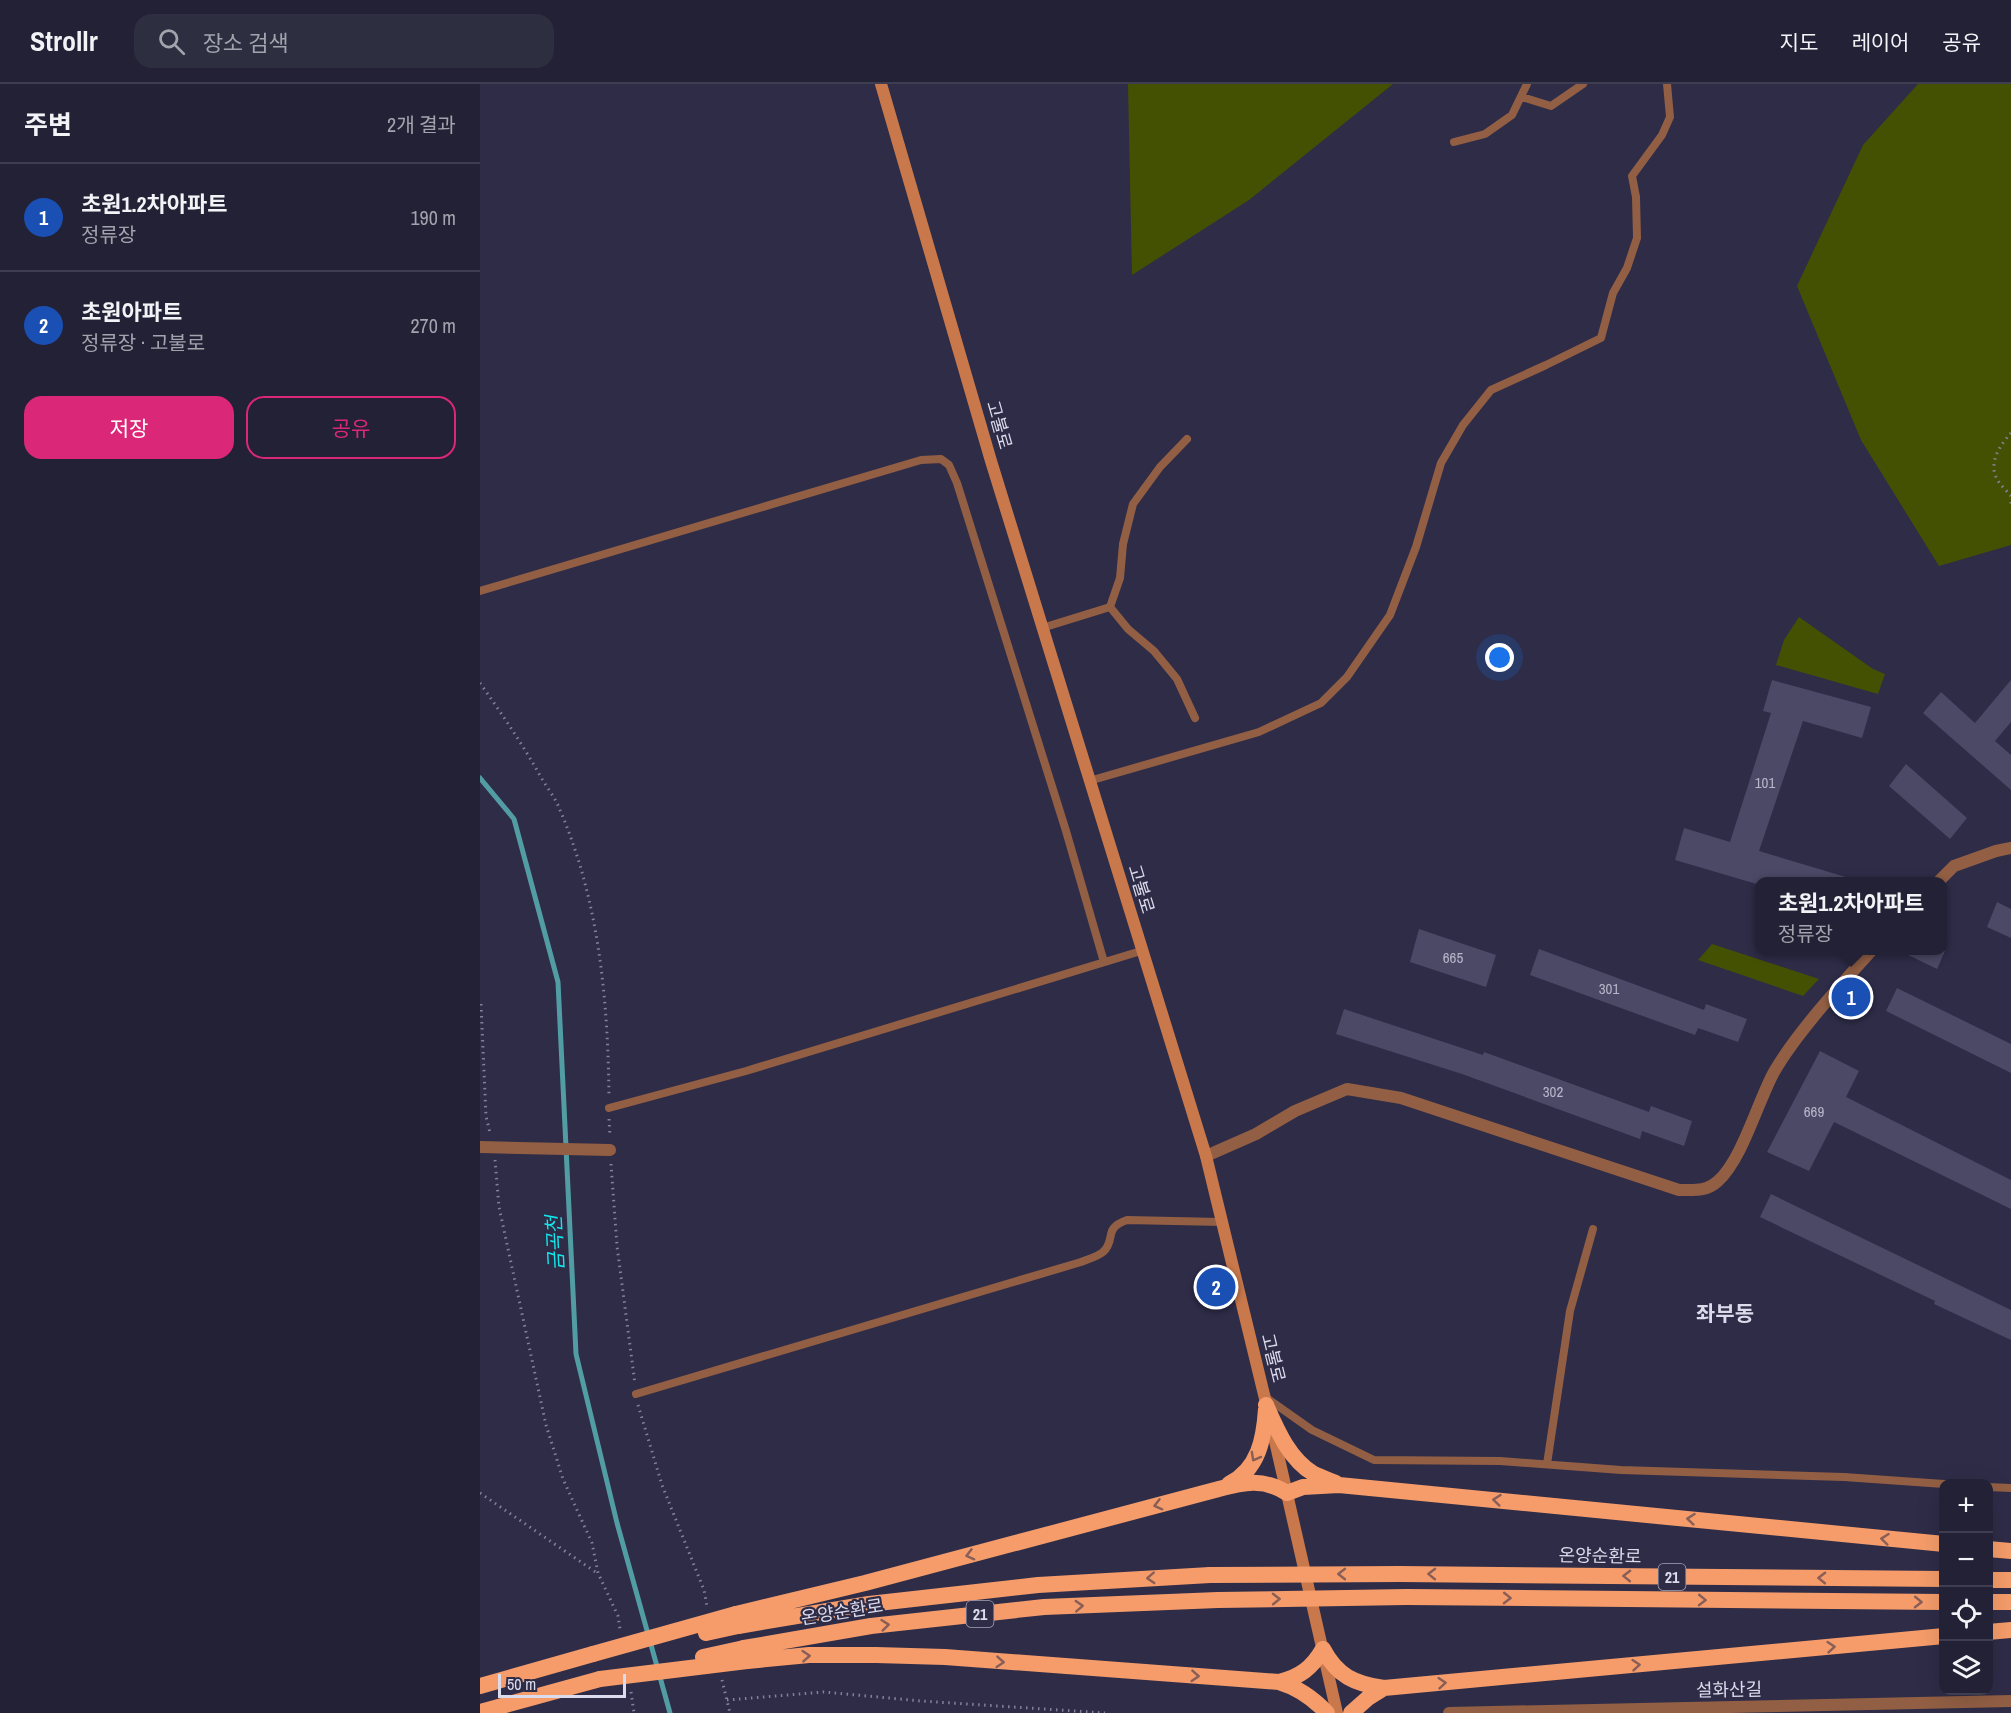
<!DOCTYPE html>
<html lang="ko">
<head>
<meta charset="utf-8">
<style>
	:root { --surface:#222135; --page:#2e2e41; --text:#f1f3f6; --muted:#a2a3ad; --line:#3f3e50; --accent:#db2777 }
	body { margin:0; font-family:"Archivo Narrow","Noto Sans KR",sans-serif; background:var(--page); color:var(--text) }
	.controls { position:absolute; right:18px; bottom:18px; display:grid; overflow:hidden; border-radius:12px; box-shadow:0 6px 24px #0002 }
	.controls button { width:54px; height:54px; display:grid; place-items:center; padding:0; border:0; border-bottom:2px solid var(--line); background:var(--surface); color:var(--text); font:30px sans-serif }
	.scale { position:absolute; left:18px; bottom:15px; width:128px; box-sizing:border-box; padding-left:6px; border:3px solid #dbdbec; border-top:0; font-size:16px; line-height:21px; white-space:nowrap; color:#dbdbec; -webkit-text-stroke:4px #2e2c47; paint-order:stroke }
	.you { position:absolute; left:1020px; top:574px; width:21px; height:21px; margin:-15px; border:4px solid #fff; border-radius:50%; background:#1a73e8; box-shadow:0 0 0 9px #1a73e833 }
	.badge { display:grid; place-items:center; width:39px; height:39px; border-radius:50%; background:var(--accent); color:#fff; font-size:20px; font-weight:700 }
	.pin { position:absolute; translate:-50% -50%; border:3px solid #fff; box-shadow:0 2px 6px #0006 }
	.popup { position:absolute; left:1275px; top:793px; width:192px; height:78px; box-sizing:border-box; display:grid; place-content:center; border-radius:12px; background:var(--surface); filter:drop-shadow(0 2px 4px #0005); font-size:20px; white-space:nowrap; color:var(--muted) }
	.popup b { font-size:22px; color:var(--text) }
	.popup::after { content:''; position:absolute; left:50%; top:100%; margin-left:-12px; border:12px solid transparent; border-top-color:var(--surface) }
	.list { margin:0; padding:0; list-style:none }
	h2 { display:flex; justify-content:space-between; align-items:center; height:78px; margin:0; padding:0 24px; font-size:26px }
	h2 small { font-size:20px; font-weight:400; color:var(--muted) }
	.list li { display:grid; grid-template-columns:39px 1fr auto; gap:18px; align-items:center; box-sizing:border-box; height:108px; padding:0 24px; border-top:2px solid var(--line) }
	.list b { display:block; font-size:22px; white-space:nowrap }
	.list p { margin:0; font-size:20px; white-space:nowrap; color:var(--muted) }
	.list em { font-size:20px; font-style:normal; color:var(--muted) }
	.actions { display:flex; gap:12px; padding:18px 24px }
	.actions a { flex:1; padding:14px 0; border:2px solid var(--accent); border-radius:18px; text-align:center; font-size:21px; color:var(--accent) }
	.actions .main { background:var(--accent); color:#fff }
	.icon { flex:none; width:33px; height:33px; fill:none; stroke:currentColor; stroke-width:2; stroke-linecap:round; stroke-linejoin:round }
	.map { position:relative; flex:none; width:1531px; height:1629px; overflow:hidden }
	header { display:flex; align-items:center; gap:36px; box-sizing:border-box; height:84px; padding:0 30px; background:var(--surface); border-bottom:2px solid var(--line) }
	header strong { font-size:28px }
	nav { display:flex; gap:33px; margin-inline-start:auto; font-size:21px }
	.search { width:420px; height:54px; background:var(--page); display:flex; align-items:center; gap:15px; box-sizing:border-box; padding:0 21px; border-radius:18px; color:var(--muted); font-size:22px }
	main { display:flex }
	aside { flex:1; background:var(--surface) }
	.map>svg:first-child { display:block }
</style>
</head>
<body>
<header>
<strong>Strollr</strong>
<div class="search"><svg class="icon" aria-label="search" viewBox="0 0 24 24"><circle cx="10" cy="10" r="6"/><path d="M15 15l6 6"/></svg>장소 검색</div>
<nav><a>지도</a><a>레이어</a><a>공유</a></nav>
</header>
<main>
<aside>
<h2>주변<small>2개 결과</small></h2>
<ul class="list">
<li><span class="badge" style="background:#1a4fb4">1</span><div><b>초원1.2차아파트</b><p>정류장</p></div><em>190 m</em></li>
<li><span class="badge" style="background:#1a4fb4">2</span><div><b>초원아파트</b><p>정류장 · 고불로</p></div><em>270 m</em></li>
</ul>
<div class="actions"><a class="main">저장</a><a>공유</a></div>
</aside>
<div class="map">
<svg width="1531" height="1629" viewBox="0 0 1531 1629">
	<rect width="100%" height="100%" fill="#2e2c47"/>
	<path fill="#455102" d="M 648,0 L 913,0 L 769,116 L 652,191 Z
		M 1438,0 L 1531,0 L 1531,461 L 1459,482 L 1381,356 L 1317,202 L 1383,61 Z
		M 1319,533 L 1393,585 L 1405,590 L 1398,610 L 1296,581 L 1304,556 Z
		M 1232,860 L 1339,895 L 1323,912 L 1218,876 Z"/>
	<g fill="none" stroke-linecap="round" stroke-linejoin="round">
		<path stroke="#529da3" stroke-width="5" d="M 0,694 L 34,735 L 78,898 L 96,1270 L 137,1439 L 190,1629"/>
	</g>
	<path fill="#4b4966" d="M 1292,596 L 1391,623 L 1382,654 L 1323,637 L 1279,767 L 1369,794 L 1368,798 L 1280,798 L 1280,801 L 1195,776 L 1204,744 L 1250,758 L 1291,629 L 1283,627 Z
		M 1531,596 L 1531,638 L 1515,657 L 1531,671 L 1531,706 L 1443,629 L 1461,608 L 1495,639 Z
		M 1426,680 L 1487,734 L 1470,755 L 1409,702 Z
		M 1517,818 L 1531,825 L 1531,854 L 1507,843 Z
		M 939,845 L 1016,871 L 1006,903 L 930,878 Z
		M 1059,865 L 1224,926 L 1226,920 L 1267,935 L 1258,958 L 1218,944 L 1215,951 L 1050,891 Z
		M 1420,867 L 1465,867 L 1457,885 Z
		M 1417,904 L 1531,960 L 1531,989 L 1406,927 Z
		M 864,925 L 1003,971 L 1004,968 L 1169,1028 L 1171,1022 L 1212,1037 L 1204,1062 L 1162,1047 L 1160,1055 L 982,990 L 856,950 Z
		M 1340,967 L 1379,987 L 1366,1013 L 1531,1096 L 1531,1125 L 1354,1038 L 1329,1087 L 1287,1068 Z
		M 1291,1110 L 1531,1226 L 1531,1256 L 1454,1220 L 1455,1217 L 1280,1133 Z"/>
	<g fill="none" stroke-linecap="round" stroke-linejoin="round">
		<path stroke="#838298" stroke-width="3" stroke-dasharray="1.5 4.5" stroke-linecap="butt" d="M 1531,349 C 1521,360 1509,377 1516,393 C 1519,400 1526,406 1531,412
			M 1531,418 L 1531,422
			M 0,599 C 22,630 43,661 62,695 C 68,705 76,715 80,726 C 119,817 128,916 129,1013
			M 1,920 L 6,1032 L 10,1049
			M 129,1035 L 130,1052
			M 15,1076 L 19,1123 L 66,1341 L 83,1395 L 112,1459 L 118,1489 L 138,1532 L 140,1545
			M 131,1080 L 137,1162 L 155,1300
			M 158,1321 L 182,1401 L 224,1506 L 227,1522
			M 0,1409 L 117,1489
			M 242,1596 L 250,1629
			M 151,1608 L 154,1629
			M 247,1616 L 344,1608 L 441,1617 L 625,1629"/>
		<path stroke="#925f44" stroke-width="8" d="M 1042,13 L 1071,22 L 1103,0
			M 974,58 L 1005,50 L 1032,31 L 1047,0
			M 707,355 L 680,383 L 653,420 L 643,460 L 640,494 L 630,523 L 648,545 L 674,567 L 697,595 L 715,634
			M 0,507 L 441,376 L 461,375 L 469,381 L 477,399 L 586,747 L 624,878
			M 562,544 L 630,523
			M 609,697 L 779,648 L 841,619 L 867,593 L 910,531 L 936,463 L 961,379 L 983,341 L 1011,306 L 1066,281 L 1121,254 L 1133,209 L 1147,184 L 1157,154 L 1156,113 L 1152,92 L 1182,51 L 1190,33 L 1187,0
			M 129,1024 L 266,987 L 661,867
			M 156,1310 L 601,1178 C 608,1175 617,1173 623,1168 C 637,1155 622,1145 647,1136 L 741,1138
			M 788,1315 L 832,1346 L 894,1376 L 1020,1377 L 1141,1386 L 1364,1393 L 1464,1400
			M 1067,1380 L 1090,1227 L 1113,1145
			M 1508,1403 L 1531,1404"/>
		<path stroke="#925f44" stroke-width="12" d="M 1458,798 L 1474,782 L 1516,767 L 1531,764
			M 0,1063 L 130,1066
			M 726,1072 L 776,1050 L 815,1027 L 867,1005 L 921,1014 L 1199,1106 C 1214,1106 1226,1108 1238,1097 C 1262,1076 1278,1017 1294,988 C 1317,948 1361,901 1392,866
			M 969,1629 L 1531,1617"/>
		<path stroke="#c8784b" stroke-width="12" d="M 401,0 L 511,377 L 726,1072 L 788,1327
			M 792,1344 L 857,1629"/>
		<path stroke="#f59c6a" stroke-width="16" d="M 786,1321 C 797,1346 809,1375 834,1390 C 840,1393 849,1396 856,1399
			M 749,1400 C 779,1385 784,1354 786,1325
			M 1508,1465 L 1531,1467
			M 920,1490 L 1464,1495
			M 1508,1496 L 1531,1496
			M 927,1513 L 1464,1518
			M 1508,1518 L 1531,1518
			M 256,1530 L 385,1499 L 735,1406 C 762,1399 782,1393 807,1409 L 823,1403 L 859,1401 L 1464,1460
			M 258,1542 L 389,1520 L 558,1501 L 730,1491
			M 1508,1548 L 1531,1546
			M 264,1564 L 391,1542 L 564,1523 L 738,1516
			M 843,1565 C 857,1592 875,1600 904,1604 L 1464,1552
			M 267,1577 L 329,1571 L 396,1571 L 465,1573 L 799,1598 C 819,1604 833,1614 847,1629
			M 799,1598 C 820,1593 832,1584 843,1565
			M 0,1602 L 113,1570
			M 0,1628 L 120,1595
			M 871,1629 L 888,1614 L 904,1604"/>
		<path stroke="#f59c6a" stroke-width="16" d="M 730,1491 L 920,1490
			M 738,1516 L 927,1513
			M 226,1549 L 258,1542
			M 113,1570 L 256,1530
			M 223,1573 L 264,1564
			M 120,1595 L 267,1577"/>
	</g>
	<defs><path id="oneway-chevron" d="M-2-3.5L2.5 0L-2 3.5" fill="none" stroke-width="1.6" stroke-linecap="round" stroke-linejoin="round" transform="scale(1.5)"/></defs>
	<g stroke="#885e57">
		<use href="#oneway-chevron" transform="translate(775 1373) rotate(119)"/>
		<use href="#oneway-chevron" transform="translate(1017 1416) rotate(-174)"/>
		<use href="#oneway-chevron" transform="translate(678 1421) rotate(165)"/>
		<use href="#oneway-chevron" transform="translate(1211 1435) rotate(-174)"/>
		<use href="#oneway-chevron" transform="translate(1405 1455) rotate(-174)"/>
		<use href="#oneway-chevron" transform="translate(490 1471) rotate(165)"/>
		<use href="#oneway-chevron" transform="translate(862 1490) rotate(180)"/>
		<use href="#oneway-chevron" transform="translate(952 1490) rotate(-179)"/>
		<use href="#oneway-chevron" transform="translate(1147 1492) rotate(-179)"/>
		<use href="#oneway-chevron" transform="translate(671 1494) rotate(177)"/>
		<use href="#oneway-chevron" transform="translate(1342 1494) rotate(-179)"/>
		<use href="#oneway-chevron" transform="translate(1027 1514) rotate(1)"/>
		<use href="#oneway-chevron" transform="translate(796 1515) rotate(-1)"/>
		<use href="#oneway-chevron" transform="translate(1222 1516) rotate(1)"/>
		<use href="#oneway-chevron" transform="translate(1438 1518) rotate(1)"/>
		<use href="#oneway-chevron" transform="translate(599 1522) rotate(-3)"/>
		<use href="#oneway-chevron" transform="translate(405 1541) rotate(-6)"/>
		<use href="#oneway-chevron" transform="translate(1351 1563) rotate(-5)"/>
		<use href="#oneway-chevron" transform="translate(326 1572) rotate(-4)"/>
		<use href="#oneway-chevron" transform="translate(520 1578) rotate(4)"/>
		<use href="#oneway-chevron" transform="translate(1156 1581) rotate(-5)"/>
		<use href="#oneway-chevron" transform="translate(715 1592) rotate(4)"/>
		<use href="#oneway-chevron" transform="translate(962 1599) rotate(-5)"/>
	</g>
	<g text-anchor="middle" stroke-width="4.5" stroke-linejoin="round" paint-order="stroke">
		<g font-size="15" fill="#b7b6ca">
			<text x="1285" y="704">101</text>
			<text x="973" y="879">665</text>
			<text x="1129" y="910">301</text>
			<text x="1073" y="1013">302</text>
			<text x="1334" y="1033">669</text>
		</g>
		<g fill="#2e2c47" stroke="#a7a6ba" stroke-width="1.5">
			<rect x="1178.5" y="1480" width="27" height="26" rx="4.5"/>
			<rect x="486.5" y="1517" width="27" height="26" rx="4.5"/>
		</g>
		<g font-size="16" font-weight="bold" fill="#dbdbec">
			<text x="1192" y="1499">21</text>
			<text x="500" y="1536">21</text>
		</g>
		<g font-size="18" fill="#dbdbec" stroke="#2e2c47">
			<text transform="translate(519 341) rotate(74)" y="6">고불로</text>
			<text transform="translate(661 805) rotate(73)" y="6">고불로</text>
			<text transform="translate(793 1274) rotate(76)" y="6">고불로</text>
			<text transform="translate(1120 1472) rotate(1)" y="6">온양순환로</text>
			<text transform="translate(362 1528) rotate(-9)" y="6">온양순환로</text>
			<text transform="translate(1249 1606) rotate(-1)" y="6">설화산길</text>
		</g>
		<g font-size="20" font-style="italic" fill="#13e7ea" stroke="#2e2c47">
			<text transform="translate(75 1159) rotate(-93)" y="7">금곡천</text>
		</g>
		<g font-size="21" font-weight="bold" fill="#dbdbec" stroke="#2e2c47">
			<text x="1245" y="1237">좌부동</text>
		</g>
	</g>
</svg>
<div class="controls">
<button>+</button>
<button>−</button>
<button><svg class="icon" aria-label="locate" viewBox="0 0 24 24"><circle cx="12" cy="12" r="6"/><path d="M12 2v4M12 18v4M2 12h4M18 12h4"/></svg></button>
<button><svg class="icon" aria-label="layers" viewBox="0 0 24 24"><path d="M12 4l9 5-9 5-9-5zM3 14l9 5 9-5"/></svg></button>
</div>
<div class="scale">50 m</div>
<div class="you"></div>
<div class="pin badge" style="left:1371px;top:913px;background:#1a4fb4">1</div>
<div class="popup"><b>초원1.2차아파트</b>정류장</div>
<div class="pin badge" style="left:736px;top:1203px;background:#1a4fb4">2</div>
</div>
</main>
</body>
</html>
